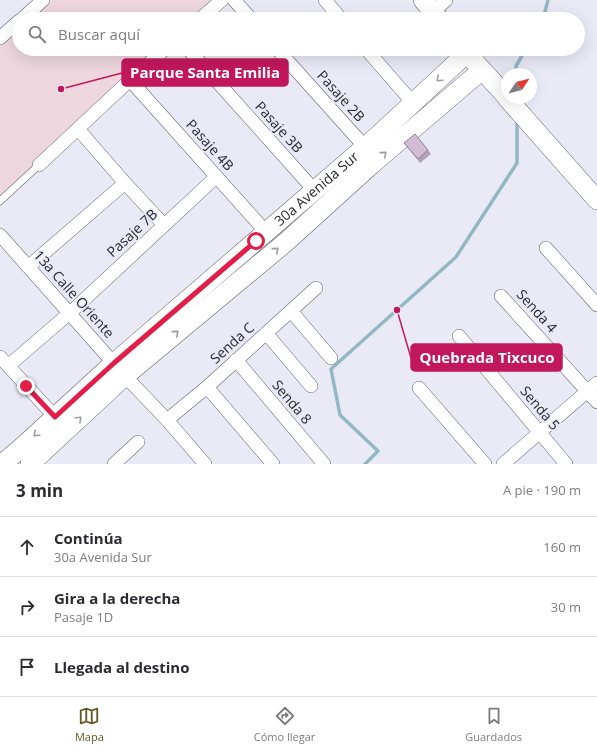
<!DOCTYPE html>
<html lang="es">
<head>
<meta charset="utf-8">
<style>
	:root { --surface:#fff; --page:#f7f7f7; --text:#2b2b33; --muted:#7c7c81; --line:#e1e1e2; --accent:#665623 }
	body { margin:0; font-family:"Open Sans",sans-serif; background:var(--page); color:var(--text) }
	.compass { position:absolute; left:501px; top:68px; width:36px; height:36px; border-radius:50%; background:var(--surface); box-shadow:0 4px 16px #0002; rotate:55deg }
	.stop { position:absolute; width:12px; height:12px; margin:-9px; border:3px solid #e11d48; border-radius:50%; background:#fff }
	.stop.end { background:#e11d48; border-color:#fff; box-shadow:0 1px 4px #0008 }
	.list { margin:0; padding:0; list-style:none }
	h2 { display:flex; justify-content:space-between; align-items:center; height:52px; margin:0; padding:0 16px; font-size:17px }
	h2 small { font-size:13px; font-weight:400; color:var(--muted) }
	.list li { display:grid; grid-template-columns:26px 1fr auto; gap:12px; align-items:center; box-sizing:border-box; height:60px; padding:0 16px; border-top:1px solid var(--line) }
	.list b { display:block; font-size:15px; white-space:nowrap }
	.list p { margin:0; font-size:13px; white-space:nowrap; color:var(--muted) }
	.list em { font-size:13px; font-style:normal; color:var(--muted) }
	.icon { flex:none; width:22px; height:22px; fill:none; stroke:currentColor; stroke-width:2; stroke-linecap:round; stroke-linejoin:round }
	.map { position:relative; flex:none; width:597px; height:464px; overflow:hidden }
	.search { position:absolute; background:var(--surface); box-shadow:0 4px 16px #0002; left:12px; right:12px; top:12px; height:44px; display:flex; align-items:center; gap:10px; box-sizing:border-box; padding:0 14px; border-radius:22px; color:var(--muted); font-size:15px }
	.sheet { height:232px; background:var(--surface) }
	nav { display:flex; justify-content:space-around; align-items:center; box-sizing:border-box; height:56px; border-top:1px solid var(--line); background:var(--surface); font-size:11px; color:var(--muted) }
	nav a { display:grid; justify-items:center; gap:2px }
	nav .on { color:var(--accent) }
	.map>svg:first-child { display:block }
</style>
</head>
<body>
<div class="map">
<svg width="597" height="464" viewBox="0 0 597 464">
	<rect width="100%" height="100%" fill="#eaeaf7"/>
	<path fill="#edd6de" d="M 51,0 L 222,0 L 200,19 L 29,19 Z
		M 19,28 L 19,49 L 167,49 L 0,200 L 0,44 Z"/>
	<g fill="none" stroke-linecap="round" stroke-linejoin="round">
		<path stroke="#94b7c4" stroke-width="3.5" d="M 543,19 L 548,0
			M 516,74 L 516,66 L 526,49
			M 365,464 L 378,451 L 340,415 L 331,369 L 456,257 L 517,163 L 517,119"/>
		<g stroke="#62616c" stroke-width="8">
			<path id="lane" d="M 0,201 L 39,165"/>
		</g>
		<g stroke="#62616c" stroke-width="14">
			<path id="street" d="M 234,0 L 251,19
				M 325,0 L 341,19
				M 433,12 L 446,0
				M 22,19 L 43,0
				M 200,19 L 222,0
				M 0,38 L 19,21
				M 188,49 L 315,191
				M 277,49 L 365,147
				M 366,49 L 413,103
				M 130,80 L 266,232
				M 78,129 L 125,183 L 164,225
				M 39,165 L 130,80 L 165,49
				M 0,235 L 125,376 L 167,420 L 205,464
				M 546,248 L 597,305
				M 28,267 L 125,183
				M 501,296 L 597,402
				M 291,311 L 331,358
				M 266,333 L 311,386
				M 459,336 L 566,464
				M 0,357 L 55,417
				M 236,360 L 324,464
				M 8,366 L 72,311 L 216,177
				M 207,387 L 273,464
				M 419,388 L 485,464
				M 167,420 L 207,387 L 316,288
				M 114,464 L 138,442
				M 503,464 L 597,383"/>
		</g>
		<g stroke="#62616c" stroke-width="20">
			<g id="secondary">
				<path d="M 423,0 L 439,19"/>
				<path d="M 473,60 L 507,97"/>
				<path d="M 507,98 L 597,200"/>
				<path id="s1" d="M 2,464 L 21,448 L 114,363 L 373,140 L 467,53"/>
				<path d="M 30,464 L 125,376 L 286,242 L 371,165 L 482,70"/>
			</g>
		</g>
		<use href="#lane" stroke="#fff" stroke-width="7"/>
		<use href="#street" stroke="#fff" stroke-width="13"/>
		<use href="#secondary" stroke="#fff" stroke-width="19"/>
	</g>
	<path fill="#b4a1b7" d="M 404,143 L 428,150 L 431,154 L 420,163 Z"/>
	<path fill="#d1bbd5" stroke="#928395" d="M 415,134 L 428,150 L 418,159 L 404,143 Z"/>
	<defs><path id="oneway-chevron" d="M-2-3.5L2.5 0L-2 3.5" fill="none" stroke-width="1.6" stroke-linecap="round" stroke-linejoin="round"/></defs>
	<g stroke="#9e9ea0">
		<use href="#oneway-chevron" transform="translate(439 79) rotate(137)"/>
		<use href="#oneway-chevron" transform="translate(384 154) rotate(-41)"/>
		<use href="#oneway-chevron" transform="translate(276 250) rotate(-40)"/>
		<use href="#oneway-chevron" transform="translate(176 333) rotate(-40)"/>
		<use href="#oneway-chevron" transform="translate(79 419) rotate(-43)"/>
		<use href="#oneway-chevron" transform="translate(36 434) rotate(138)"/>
	</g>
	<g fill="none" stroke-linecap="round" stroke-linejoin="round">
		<path stroke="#e11d48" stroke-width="5" d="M 26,386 L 55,417 L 114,363 L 256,241"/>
	</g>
	<g text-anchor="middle" stroke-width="3.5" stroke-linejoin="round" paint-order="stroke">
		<g font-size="14" fill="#27272c" stroke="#eaeaf7">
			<text transform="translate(341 96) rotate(48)" y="5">Pasaje 2B</text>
			<text transform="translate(279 127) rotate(48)" y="5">Pasaje 3B</text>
			<text transform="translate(210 145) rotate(48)" y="5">Pasaje 4B</text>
			<text dy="5" stroke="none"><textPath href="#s1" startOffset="418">30a Avenida Sur</textPath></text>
			<text transform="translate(132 233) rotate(-43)" y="5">Pasaje 7B</text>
			<text transform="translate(74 294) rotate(48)" y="5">13a Calle Oriente</text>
			<text transform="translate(537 311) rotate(48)" y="5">Senda 4</text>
			<text transform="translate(232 343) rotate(-42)" y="5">Senda C</text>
			<text transform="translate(292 402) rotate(50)" y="5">Senda 8</text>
			<text transform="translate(540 408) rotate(50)" y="5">Senda 5</text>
		</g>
	</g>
	<path fill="none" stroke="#c2185b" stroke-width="1.5" d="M61 89L122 73M397 310L411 358"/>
	<g fill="#c2185b" stroke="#eaeaf7" stroke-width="1.5">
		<circle cx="61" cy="89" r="4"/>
		<circle cx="397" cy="310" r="4"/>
	</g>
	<g fill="#c2185b" stroke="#c2185b" stroke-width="1.5">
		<rect x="122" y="59" width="166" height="27" rx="4"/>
		<rect x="411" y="344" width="151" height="27" rx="4"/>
	</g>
	<g font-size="15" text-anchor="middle" font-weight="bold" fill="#fff">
		<text x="205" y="78">Parque Santa Emilia</text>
		<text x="487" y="363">Quebrada Tixcuco</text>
	</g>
</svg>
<svg class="compass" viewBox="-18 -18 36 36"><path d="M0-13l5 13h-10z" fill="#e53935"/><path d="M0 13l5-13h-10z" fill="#7c7c81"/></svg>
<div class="stop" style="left:256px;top:241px"></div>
<div class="stop end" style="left:26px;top:386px"></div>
<div class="search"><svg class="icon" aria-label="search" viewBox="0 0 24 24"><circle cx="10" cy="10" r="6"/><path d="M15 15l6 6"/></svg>Buscar aquí</div>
</div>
<section class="sheet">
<h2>3 min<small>A pie · 190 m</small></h2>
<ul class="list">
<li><svg class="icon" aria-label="ahead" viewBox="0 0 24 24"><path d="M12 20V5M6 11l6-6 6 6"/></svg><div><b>Continúa</b><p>30a Avenida Sur</p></div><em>160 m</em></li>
<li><svg class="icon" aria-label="right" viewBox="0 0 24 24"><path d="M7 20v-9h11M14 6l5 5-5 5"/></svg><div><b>Gira a la derecha</b><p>Pasaje 1D</p></div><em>30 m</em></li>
<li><svg class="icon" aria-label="arrive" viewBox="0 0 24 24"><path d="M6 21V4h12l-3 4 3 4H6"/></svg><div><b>Llegada al destino</b></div></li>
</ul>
</section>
<nav>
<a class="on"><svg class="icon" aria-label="map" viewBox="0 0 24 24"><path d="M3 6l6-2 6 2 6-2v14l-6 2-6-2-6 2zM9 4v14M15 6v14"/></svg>Mapa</a>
<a><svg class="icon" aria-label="directions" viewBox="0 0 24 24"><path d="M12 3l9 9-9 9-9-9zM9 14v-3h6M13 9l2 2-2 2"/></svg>Cómo llegar</a>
<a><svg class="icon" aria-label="saved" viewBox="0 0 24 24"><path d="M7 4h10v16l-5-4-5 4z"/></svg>Guardados</a>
</nav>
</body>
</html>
